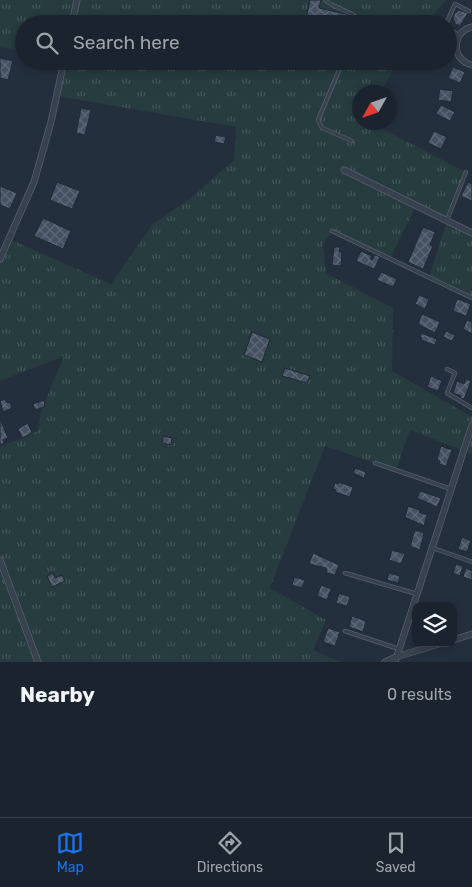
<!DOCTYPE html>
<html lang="en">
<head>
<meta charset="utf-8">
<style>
	:root { --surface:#1b232e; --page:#282f3a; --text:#f1f3f6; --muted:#a0a4aa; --line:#39404a; --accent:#1a73e8 }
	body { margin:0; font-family:Rubik,sans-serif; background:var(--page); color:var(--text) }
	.controls { position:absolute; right:15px; bottom:15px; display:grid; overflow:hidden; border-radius:10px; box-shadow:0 2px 8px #0003 }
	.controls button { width:45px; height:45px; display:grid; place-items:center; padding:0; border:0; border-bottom:1px solid var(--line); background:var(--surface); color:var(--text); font:25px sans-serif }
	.compass { position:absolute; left:352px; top:85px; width:45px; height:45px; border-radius:50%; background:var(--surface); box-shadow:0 2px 8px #0003; rotate:230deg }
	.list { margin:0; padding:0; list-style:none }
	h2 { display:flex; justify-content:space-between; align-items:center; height:65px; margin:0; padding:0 20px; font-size:21px }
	h2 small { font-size:16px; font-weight:400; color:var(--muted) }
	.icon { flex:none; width:28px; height:28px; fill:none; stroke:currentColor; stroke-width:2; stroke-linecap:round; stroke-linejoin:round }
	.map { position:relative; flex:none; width:472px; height:662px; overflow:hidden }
	.search { position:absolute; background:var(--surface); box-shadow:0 2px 8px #0003; left:15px; right:15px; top:15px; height:55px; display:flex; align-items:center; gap:12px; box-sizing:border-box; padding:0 18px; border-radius:28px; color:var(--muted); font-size:19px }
	.sheet { height:155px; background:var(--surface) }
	nav { display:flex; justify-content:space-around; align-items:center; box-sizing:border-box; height:70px; border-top:1px solid var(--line); background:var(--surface); font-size:14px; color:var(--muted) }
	nav a { display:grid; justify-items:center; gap:2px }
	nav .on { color:var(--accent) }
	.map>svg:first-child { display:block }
</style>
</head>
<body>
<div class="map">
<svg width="472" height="662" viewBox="0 0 472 662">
	<defs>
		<pattern id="grass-tufts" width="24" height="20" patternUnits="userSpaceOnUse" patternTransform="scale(1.25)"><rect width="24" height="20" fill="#263c3f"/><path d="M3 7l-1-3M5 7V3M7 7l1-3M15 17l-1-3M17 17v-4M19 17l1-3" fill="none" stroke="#435659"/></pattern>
		<pattern id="building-cross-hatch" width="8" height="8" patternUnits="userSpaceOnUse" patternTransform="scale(1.25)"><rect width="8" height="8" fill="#455162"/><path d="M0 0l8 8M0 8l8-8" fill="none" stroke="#5d6877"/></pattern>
	</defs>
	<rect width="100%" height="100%" fill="#242f3e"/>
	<path fill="url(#grass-tufts)" d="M 0,0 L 446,0 L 425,24 L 24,24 L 24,52 L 0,47 Z
		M 64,61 L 398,61 L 381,92 L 360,92 L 360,122 L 371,123 L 466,172 L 447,221 L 472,233 L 472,298 L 429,277 L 447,221 L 416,206 L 390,259 L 332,231 L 323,244 L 326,273 L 393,308 L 392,371 L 472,417 L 472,454 L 410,430 L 396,470 L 325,446 L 270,588 L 326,620 L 313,650 L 341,662 L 0,662 L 0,447 L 38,431 L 41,411 L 64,356 L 0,381 L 0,259 L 9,239 L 111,284 L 152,225 L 191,198 L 234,160 L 236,127 L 57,96 Z"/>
	<path fill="url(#building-cross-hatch)" stroke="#1f2835" d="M 310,0 L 321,0 L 319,8 L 350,15 L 348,24 L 305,24 Z
		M 458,10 L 468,13 L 460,26 L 454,23 L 455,22 L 453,20 L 455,12 L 456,13 Z
		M 0,58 L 13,61 L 8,80 L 0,78 Z
		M 453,67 L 465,72 L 460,83 L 448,78 Z
		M 440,89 L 453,91 L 451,102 L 438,100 Z
		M 441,105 L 455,112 L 450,121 L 436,114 Z
		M 81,108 L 91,110 L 85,135 L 76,133 Z
		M 434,131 L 447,137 L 441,149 L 428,143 Z
		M 216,135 L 226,137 L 224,144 L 214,142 Z
		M 57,182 L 80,191 L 72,209 L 50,200 Z
		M 468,182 L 472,184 L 472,201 L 461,196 Z
		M 0,186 L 17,193 L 10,209 L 0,205 Z
		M 43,218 L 71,231 L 63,249 L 34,236 Z
		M 423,227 L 435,232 L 430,245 L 433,246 L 423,269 L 408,262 Z
		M 334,247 L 340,247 L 339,252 L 342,252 L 341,266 L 332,265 Z
		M 361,251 L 372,256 L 370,259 L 372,260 L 375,255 L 380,257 L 374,269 L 356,261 Z
		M 381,272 L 397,279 L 393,287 L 377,280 Z
		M 419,295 L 429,299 L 425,309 L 415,304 Z
		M 457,299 L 471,304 L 466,316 L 453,311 Z
		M 422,314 L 440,322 L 435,333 L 418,324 Z
		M 467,320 L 472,322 L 472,334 L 463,329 Z
		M 446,331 L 455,335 L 452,341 L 443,337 Z
		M 252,332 L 270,339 L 262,362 L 244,355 Z
		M 421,333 L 437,339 L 435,345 L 421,340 L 422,338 L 420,337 Z
		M 285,368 L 310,376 L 307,383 L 282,376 Z
		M 431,376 L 442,381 L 438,391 L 427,387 Z
		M 466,379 L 471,381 L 464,399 L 460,398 L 461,396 L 453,393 L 457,381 L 464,384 Z
		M 5,399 L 7,403 L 10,402 L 12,408 L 3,412 L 0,401 Z
		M 45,400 L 44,407 L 35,410 L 33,404 Z
		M 0,419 L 8,438 L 3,440 L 4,443 L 0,445 Z
		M 28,423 L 32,433 L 22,438 L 18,429 Z
		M 163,436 L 172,438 L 171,445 L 162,443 Z
		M 441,446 L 452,450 L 446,466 L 439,464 L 440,461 L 437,459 Z
		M 355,468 L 366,472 L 364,478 L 353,473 Z
		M 338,482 L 353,487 L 350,497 L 335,492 L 336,490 L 333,489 L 335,483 L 338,484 Z
		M 420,491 L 441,498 L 437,507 L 417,498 Z
		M 408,506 L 420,510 L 419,512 L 427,515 L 424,526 L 405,517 Z
		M 415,530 L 424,533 L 420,550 L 410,546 Z
		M 462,537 L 471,541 L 467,552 L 458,549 Z
		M 392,550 L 405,554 L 401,564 L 389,560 Z
		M 313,553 L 339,565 L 335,575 L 327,573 L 326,568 L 309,564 Z
		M 456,564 L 463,566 L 460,576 L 453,573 Z
		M 466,568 L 472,571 L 472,580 L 463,577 Z
		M 53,573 L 55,578 L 62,575 L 65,581 L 52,587 L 47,576 Z
		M 389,573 L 400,576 L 398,583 L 387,580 Z
		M 294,577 L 305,580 L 302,588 L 292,585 Z
		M 321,585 L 331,589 L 327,600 L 317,596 Z
		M 339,593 L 350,597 L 347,606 L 336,603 Z
		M 352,616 L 366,621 L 363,632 L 349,627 Z
		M 328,628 L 340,632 L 335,646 L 323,642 Z"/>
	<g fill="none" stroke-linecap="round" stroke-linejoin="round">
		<g stroke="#565f6c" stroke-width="4.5">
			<path id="service" d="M 325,0 C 335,10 355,10 361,24
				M 430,19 L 440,24
				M 446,24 L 455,4 L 469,11
				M 448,29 L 459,35
				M 343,61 L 318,120 L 322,128 L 352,141
				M 447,220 L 466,172
				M 332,231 L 472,298
				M 447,369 L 455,373 L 447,393 L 472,408
				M 375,463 L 451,489
				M 433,548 L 472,562
				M 345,573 L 417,594
				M 345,631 L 399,649"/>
		</g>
		<g stroke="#565f6c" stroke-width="7">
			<path id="minor" d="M 72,24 L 77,0
				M 472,27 C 451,32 451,60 472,65
				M 344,170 L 472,233
				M 0,259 L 34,182 L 51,122 L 64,61
				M 0,560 L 38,662
				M 453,640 L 472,634
				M 385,662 L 396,657 L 442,643
				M 395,662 L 472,425"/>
		</g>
		<use href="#service" stroke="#38414e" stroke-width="3"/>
		<use href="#minor" stroke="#38414e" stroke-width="5.5"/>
	</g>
</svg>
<div class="controls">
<button><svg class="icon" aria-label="layers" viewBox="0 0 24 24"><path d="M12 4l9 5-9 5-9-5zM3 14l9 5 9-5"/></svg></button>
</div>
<svg class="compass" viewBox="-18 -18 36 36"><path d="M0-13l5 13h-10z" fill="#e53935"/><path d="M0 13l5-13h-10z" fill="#a0a4aa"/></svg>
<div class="search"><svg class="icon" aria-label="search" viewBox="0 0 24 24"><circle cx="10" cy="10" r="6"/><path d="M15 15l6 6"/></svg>Search here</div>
</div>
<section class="sheet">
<h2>Nearby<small>0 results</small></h2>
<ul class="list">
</ul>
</section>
<nav>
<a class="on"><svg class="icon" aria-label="map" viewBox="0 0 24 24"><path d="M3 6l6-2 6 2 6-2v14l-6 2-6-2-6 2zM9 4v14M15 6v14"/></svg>Map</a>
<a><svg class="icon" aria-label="directions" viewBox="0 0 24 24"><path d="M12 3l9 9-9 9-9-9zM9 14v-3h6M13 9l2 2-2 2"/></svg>Directions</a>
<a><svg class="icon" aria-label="saved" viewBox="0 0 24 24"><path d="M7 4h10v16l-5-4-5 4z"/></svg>Saved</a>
</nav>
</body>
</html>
